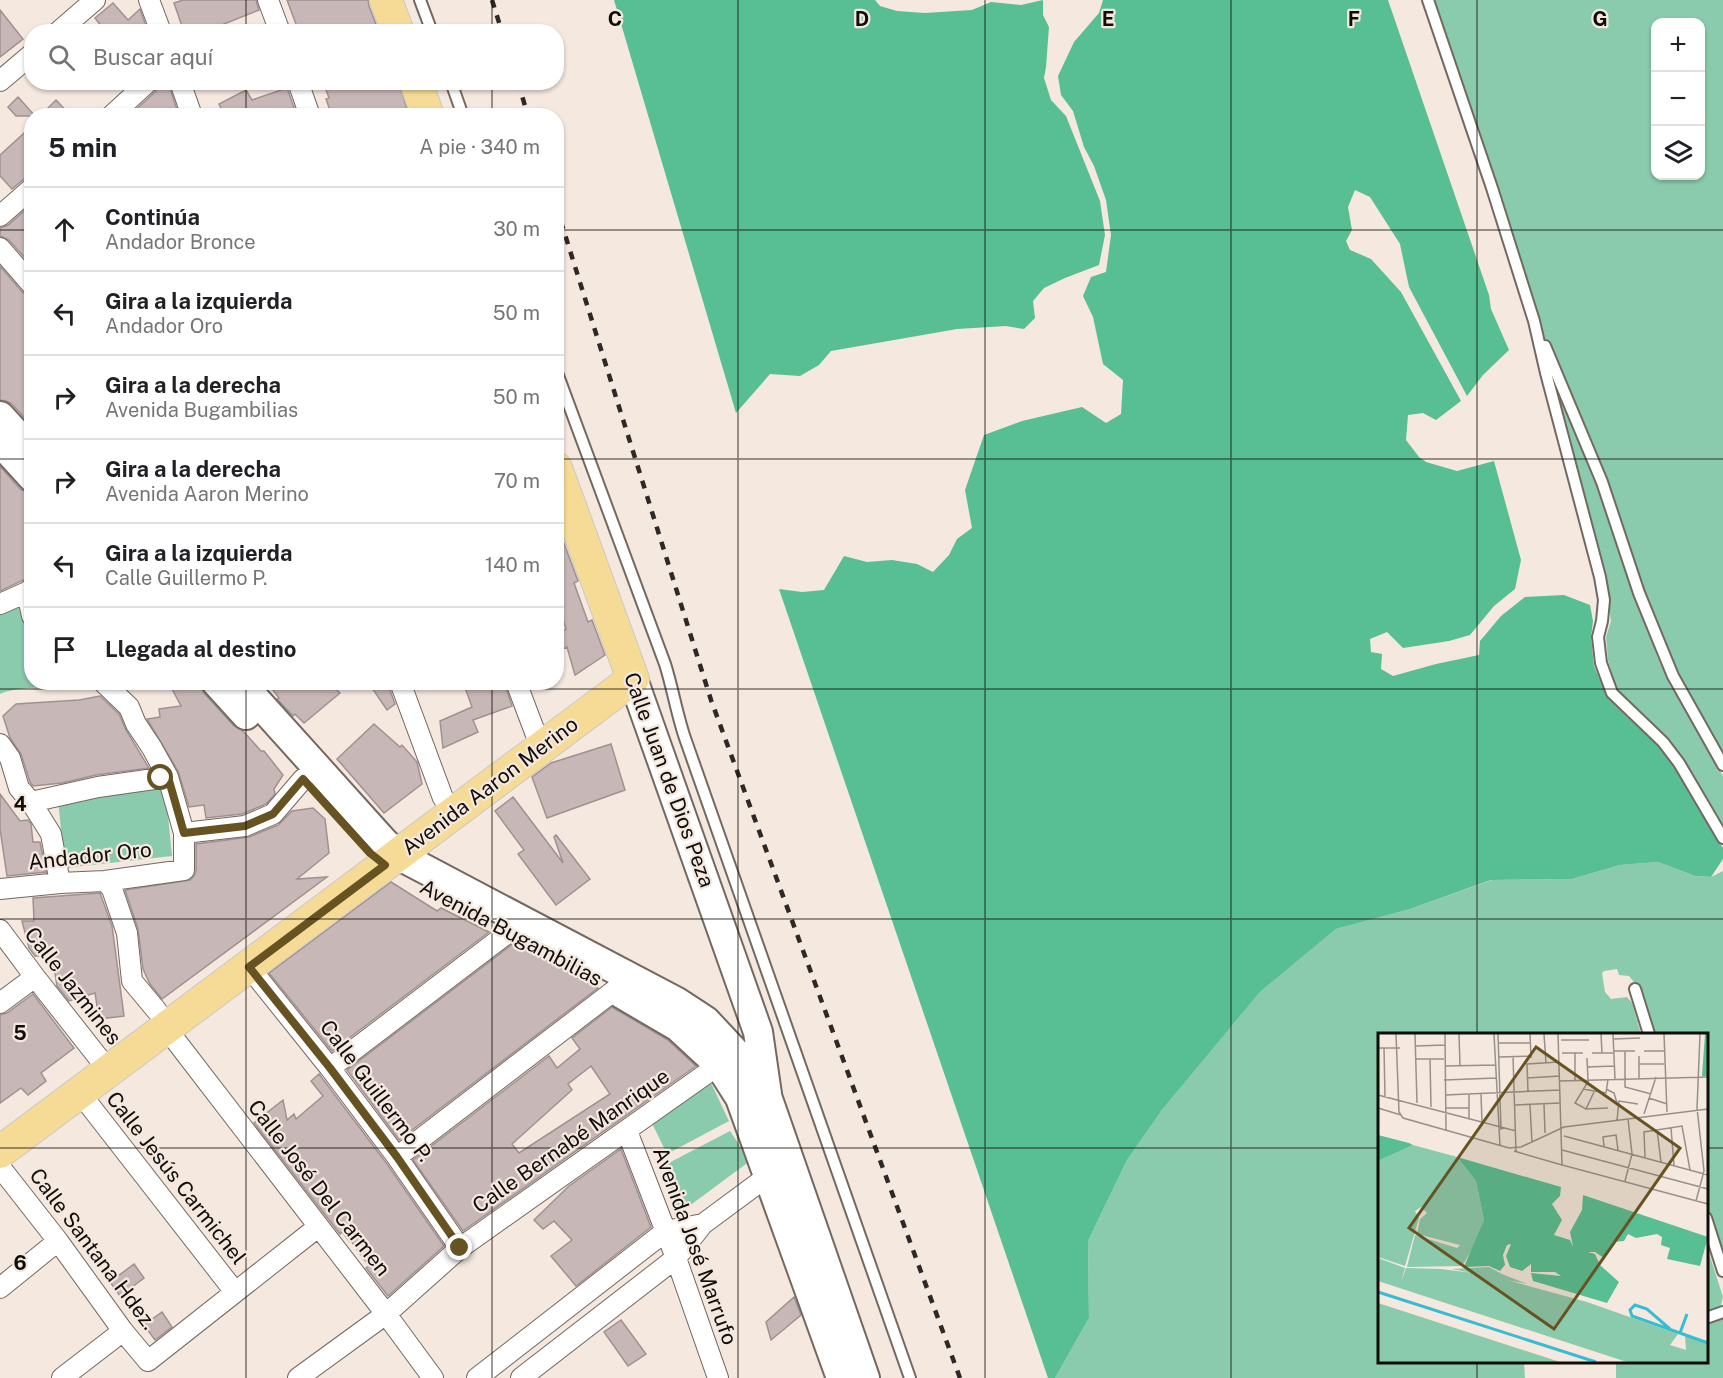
<!DOCTYPE html>
<html lang="es">
<head>
<meta charset="utf-8">
<style>
	:root { --surface:#fff; --page:#f2f2f2; --text:#202124; --muted:#757577; --line:#e0e0e0 }
	body { margin:0; font-family:"Public Sans",sans-serif; background:var(--page); color:var(--text) }
	.controls { position:absolute; right:18px; top:18px; display:grid; overflow:hidden; border-radius:12px; box-shadow:0 2px 4px #0004 }
	.controls button { width:54px; height:54px; display:grid; place-items:center; padding:0; border:0; border-bottom:2px solid var(--line); background:var(--surface); color:var(--text); font:30px sans-serif }
	.stop { position:absolute; width:18px; height:18px; margin:-14px; border:4px solid #675321; border-radius:50%; background:#fff }
	.stop.end { background:#675321; border-color:#fff; box-shadow:0 2px 6px #0008 }
	.list { margin:0; padding:0; list-style:none }
	h2 { display:flex; justify-content:space-between; align-items:center; height:78px; margin:0; padding:0 24px; font-size:26px }
	h2 small { font-size:20px; font-weight:400; color:var(--muted) }
	.list li { display:grid; grid-template-columns:39px 1fr auto; gap:18px; align-items:center; box-sizing:border-box; height:84px; padding:0 24px; border-top:2px solid var(--line) }
	.list b { display:block; font-size:22px; white-space:nowrap }
	.list p { margin:0; font-size:20px; white-space:nowrap; color:var(--muted) }
	.list em { font-size:20px; font-style:normal; color:var(--muted) }
	.icon { flex:none; width:33px; height:33px; fill:none; stroke:currentColor; stroke-width:2; stroke-linecap:round; stroke-linejoin:round }
	.map { position:relative; flex:none; width:1723px; height:1378px; overflow:hidden }
	.search { position:absolute; background:var(--surface); box-shadow:0 2px 4px #0004; left:24px; top:24px; width:540px; height:66px; display:flex; align-items:center; gap:15px; box-sizing:border-box; padding:0 21px; border-radius:24px; color:var(--muted); font-size:22px }
	.panel { position:absolute; background:var(--surface); box-shadow:0 2px 4px #0004; left:24px; top:108px; width:540px; height:582px; border-radius:24px }
	.map>svg:first-child { display:block }
</style>
</head>
<body>
<div class="map">
<svg width="1723" height="1378" viewBox="0 0 1723 1378">
	<rect width="100%" height="100%" fill="#f4e8df"/>
	<path fill="#8bcbad" fill-rule="evenodd" d="M 1429,0 L 1723,0 L 1723,757 L 1678,681 L 1649,606 L 1607,484 L 1531,306 ZM 1656,22 L 1700,22 L 1700,176 L 1656,176 Z
		M 1552,377 L 1568,411 L 1598,488 L 1657,656 L 1670,685 L 1723,776 L 1723,830 L 1683,760 L 1667,739 L 1617,690 L 1608,660 L 1606,637 L 1611,621 L 1604,576 Z
		M 11,601 L 31,607 L 32,682 L 68,683 C 46,690 21,685 0,694 L 0,614 Z
		M 165,786 L 172,856 L 65,868 L 58,800 Z
		M 1658,862 L 1695,876 L 1711,877 L 1723,871 L 1723,1265 L 1707,1212 L 1706,1034 L 1651,1034 L 1634,982 L 1629,976 L 1619,975 L 1617,969 L 1604,971 L 1602,973 L 1605,992 L 1611,999 L 1627,997 L 1632,1003 L 1641,1034 L 1380,1034 L 1380,1362 L 1524,1362 L 1525,1378 L 1055,1378 L 1089,1318 L 1088,1241 L 1127,1160 L 1162,1110 L 1260,992 L 1336,929 L 1410,909 L 1492,880 L 1572,879 L 1620,865 Z
		M 711,1083 L 729,1121 L 667,1154 L 649,1117 Z
		M 730,1131 L 750,1161 L 677,1215 L 663,1166 Z
		M 1706,1244 L 1723,1297 L 1720,1309 L 1706,1313 Z
		M 1723,1318 L 1723,1378 L 1616,1378 L 1616,1362 L 1706,1362 L 1707,1324 Z"/>
	<path fill="#58be94" d="M 614,0 L 875,0 L 880,6 L 897,11 L 925,13 L 972,10 L 991,2 L 1021,5 L 1043,0 L 1043,15 L 1049,27 L 1046,67 L 1044,78 L 1051,100 L 1066,116 L 1100,201 L 1105,235 L 1099,265 L 1065,278 L 1044,288 L 1033,301 L 1035,318 L 1024,329 L 1006,326 L 957,329 L 831,351 L 819,365 L 800,376 L 770,374 L 736,413 Z
		M 1103,0 L 1388,0 L 1489,295 L 1491,309 L 1509,350 L 1483,375 L 1467,396 L 1409,287 L 1400,244 L 1370,197 L 1355,190 L 1348,207 L 1352,230 L 1346,241 L 1350,250 L 1371,259 L 1401,292 L 1461,401 L 1436,420 L 1423,413 L 1408,415 L 1406,440 L 1419,457 L 1426,462 L 1457,471 L 1494,461 L 1521,560 L 1515,589 L 1494,606 L 1470,635 L 1449,641 L 1403,648 L 1387,632 L 1370,639 L 1371,652 L 1382,654 L 1381,669 L 1393,676 L 1436,664 L 1479,655 L 1480,641 L 1501,616 L 1525,597 L 1564,595 L 1590,605 L 1593,621 L 1591,637 L 1594,666 L 1607,697 L 1626,716 L 1659,745 L 1675,766 L 1697,802 L 1713,834 L 1723,848 L 1723,859 L 1711,877 L 1695,876 L 1658,862 L 1620,865 L 1572,879 L 1491,880 L 1410,909 L 1336,929 L 1260,992 L 1162,1110 L 1127,1160 L 1088,1241 L 1089,1318 L 1055,1378 L 1048,1378 L 779,589 L 802,592 L 824,590 L 844,556 L 867,562 L 892,560 L 917,564 L 933,572 L 949,555 L 957,539 L 972,528 L 965,490 L 984,435 L 1022,421 L 1082,407 L 1106,423 L 1121,414 L 1123,380 L 1103,364 L 1093,317 L 1083,296 L 1091,277 L 1106,272 L 1111,235 L 1106,200 L 1094,166 L 1084,147 L 1073,111 L 1061,95 L 1058,76 L 1074,42 L 1099,13 Z"/>
	<path fill="#c7b7b6" stroke="#a09190" stroke-width="1.5" fill-rule="evenodd" d="M 183,0 L 256,0 L 259,10 L 224,24 L 227,32 L 184,32 L 174,3 Z
		M 287,0 L 368,0 L 369,6 L 379,32 L 299,32 Z
		M 113,3 L 128,20 L 140,9 L 148,32 L 106,32 L 95,18 Z
		M 0,10 L 23,39 L 0,57 Z
		M 160,82 L 168,82 L 179,116 L 129,116 L 156,91 Z
		M 337,82 L 399,82 L 409,116 L 332,116 L 326,99 L 329,98 L 325,87 Z
		M 287,88 L 297,116 L 225,116 L 219,104 L 246,90 L 252,100 Z
		M 18,97 L 35,116 L 16,116 L 8,107 Z
		M 56,100 L 71,116 L 40,116 Z
		M 32,126 L 32,176 L 24,179 L 12,189 L 0,176 L 0,155 Z
		M 32,204 L 32,266 L 9,240 L 0,236 L 0,228 L 8,225 Z
		M 0,266 L 23,293 L 32,297 L 32,426 L 12,404 L 6,401 L 0,400 Z
		M 0,466 L 20,489 L 26,492 L 32,493 L 32,576 L 0,591 Z
		M 556,522 L 578,581 L 574,583 L 588,622 L 592,620 L 605,655 L 575,675 L 567,647 L 556,652 L 556,633 L 566,629 L 556,599 Z
		M 195,682 L 198,682 L 204,693 L 234,726 L 243,731 L 261,751 L 264,751 L 283,775 L 274,789 L 275,794 L 266,804 L 242,814 L 206,818 L 204,805 L 189,807 L 178,771 L 147,719 L 160,717 L 159,709 L 181,706 L 171,687 Z
		M 267,682 L 328,682 L 340,693 L 304,723 L 295,714 L 293,716 L 277,699 L 279,698 Z
		M 368,682 L 387,682 L 395,704 L 387,710 Z
		M 463,682 L 504,682 L 512,706 L 473,720 L 478,732 L 443,748 L 440,721 L 472,707 Z
		M 100,696 L 119,714 L 126,730 L 149,768 L 96,775 L 62,783 L 33,786 L 30,782 L 21,754 L 10,738 L 3,716 L 16,704 L 79,700 Z
		M 374,724 L 400,747 L 402,745 L 417,762 L 422,784 L 384,813 L 337,759 Z
		M 611,744 L 625,790 L 547,818 L 532,777 L 551,763 Z
		M 0,794 L 20,821 L 28,820 L 31,824 L 33,842 L 40,842 L 46,872 L 7,876 L 0,829 Z
		M 513,797 L 563,863 L 554,837 L 556,835 L 590,879 L 556,905 L 518,854 L 524,850 L 495,811 Z
		M 313,808 L 325,819 L 329,853 L 297,879 L 327,877 L 162,999 L 150,984 L 143,969 L 138,929 L 125,890 L 190,880 L 194,876 L 196,871 L 196,844 L 249,837 L 278,825 L 292,811 Z
		M 391,882 L 437,911 L 441,908 L 489,932 L 332,1051 L 269,973 Z
		M 100,893 L 112,926 L 124,1016 L 99,1019 L 95,993 L 69,1001 L 57,986 L 52,956 L 35,956 L 29,948 L 22,921 L 34,921 L 33,898 Z
		M 514,943 L 598,988 L 399,1140 L 347,1070 Z
		M 33,994 L 74,1048 L 41,1073 L 46,1081 L 28,1095 L 21,1088 L 0,1103 L 0,1015 L 7,1013 Z
		M 612,1007 L 668,1040 L 696,1066 L 463,1231 L 413,1160 L 549,1056 L 557,1068 L 580,1049 L 572,1038 ZM 591,1066 L 610,1094 L 519,1153 L 512,1144 L 572,1090 L 568,1084 Z
		M 319,1074 L 387,1164 L 444,1246 L 388,1296 L 366,1268 L 369,1266 L 351,1241 L 350,1242 L 342,1232 L 340,1234 L 254,1123 L 283,1100 L 287,1120 L 294,1114 L 296,1119 L 323,1096 L 311,1081 Z
		M 621,1149 L 651,1227 L 576,1286 L 551,1256 L 572,1240 L 554,1221 L 543,1229 L 534,1220 L 569,1186 Z
		M 134,1264 L 144,1278 L 120,1296 L 110,1282 Z
		M 794,1297 L 801,1315 L 771,1340 L 766,1322 Z
		M 162,1312 L 172,1327 L 155,1340 L 144,1325 Z
		M 621,1320 L 646,1354 L 628,1366 L 604,1332 Z"/>
	<g fill="none" stroke-linecap="round" stroke-linejoin="round">
		<g stroke="#736961" stroke-width="14">
			<path id="lane" d="M 420,0 L 432,32
				M 1428,0 L 1492,188 L 1534,321 L 1546,373 L 1600,577 L 1604,600 L 1602,621 L 1598,637 L 1601,663 L 1612,693 L 1663,742 L 1679,763 L 1723,838
				M 451,82 L 463,116
				M 1545,346 L 1602,482 L 1639,593 L 1659,642 L 1673,676 L 1723,765
				M 556,370 L 665,664 C 673,689 677,716 686,741 L 910,1378
				M 1635,989 L 1649,1034
				M 1706,1218 L 1723,1271
				M 1706,1318 L 1723,1312"/>
		</g>
		<g stroke="#736961" stroke-width="22">
			<path id="street" d="M 149,0 L 161,32
				M 268,0 L 280,32
				M 58,32 L 95,0
				M 0,81 L 32,54
				M 180,82 L 192,116
				M 298,82 L 310,116
				M 111,116 L 148,82
				M 0,216 L 32,188
				M 0,248 L 32,285
				M 27,592 L 32,616
				M 0,604 L 27,592 L 32,588
				M 400,682 L 443,798
				M 516,682 L 541,748
				M 0,744 L 10,758 L 19,788 L 31,802 L 51,834 L 60,883
				M 31,802 L 98,787 L 168,777
				M 184,833 L 245,826 L 273,814 L 303,779
				M 105,881 L 112,889 L 127,933 L 132,981 L 157,1011
				M 0,889 L 60,883 L 105,881 L 184,870 L 184,833 L 168,777 L 152,748 L 136,724 L 129,707 L 103,682
				M 0,930 L 35,977 L 109,1071
				M 249,967 L 330,1068 L 397,1157 L 460,1248
				M 0,1003 L 35,977
				M 166,1028 L 386,1314 L 433,1378
				M 330,1068 L 509,932
				M 80,1093 L 235,1292
				M 627,1131 L 676,1258 L 718,1378
				M 397,1157 L 615,990 L 625,980
				M 0,1167 L 58,1241 L 123,1331 L 148,1361 L 318,1227
				M 0,1288 L 58,1241
				M 62,1378 L 123,1331
				M 298,1378 L 386,1314 L 460,1248 L 727,1059
				M 477,1378 L 666,1231 L 703,1224
				M 521,1378 L 676,1258 L 703,1224 L 776,1170"/>
		</g>
		<g stroke="#736961" stroke-width="32">
			<path id="secondary" d="M 0,416 L 32,451
				M 0,442 L 32,477
				M 633,679 L 758,1032 L 767,1094
				M 216,682 L 246,715
				M 240,682 L 384,842 L 398,855 L 677,1002 L 706,1021 L 735,1052 L 767,1096 L 865,1378
				M 620,993 L 678,1027 L 719,1065 L 740,1098 L 841,1378"/>
		</g>
		<g stroke="#cacac9" stroke-width="34">
			<path id="primary" d="M 386,0 L 398,32
				M 416,82 L 428,116
				M 0,1152 L 633,679 L 556,468"/>
		</g>
		<use href="#lane" stroke="#fff" stroke-width="10"/>
		<use href="#street" stroke="#fff" stroke-width="20"/>
		<use href="#secondary" stroke="#fff" stroke-width="28"/>
		<use href="#primary" stroke="#f5db96" stroke-width="32"/>
		<path stroke="#2e2926" stroke-width="4.5" stroke-dasharray="8 8" stroke-linecap="butt" d="M 492,0 L 502,32
			M 518,82 L 528,116
			M 556,206 L 711,700 L 960,1378"/>
	</g>
	<g fill="none" stroke-linecap="round" stroke-linejoin="round">
		<path stroke="#675321" stroke-width="8" d="M 161,778 L 168,777 L 184,833 L 245,826 L 273,814 L 303,779 L 370,853 L 385,865 L 249,967 L 330,1068 L 397,1157 L 460,1248"/>
	</g>
	<path fill="none" stroke="#100d0a" stroke-width="1.5" stroke-opacity="0.55" d="M 246,0 L 246,32M 492,0 L 492,32M 738,0 L 738,1378M 985,0 L 985,1378M 1231,0 L 1231,1378M 1477,0 L 1477,1034M 246,82 L 246,116M 492,82 L 492,116M 0,230 L 32,230M 556,230 L 1723,230M 0,459 L 32,459M 556,459 L 1723,459M 246,682 L 246,1378M 492,682 L 492,1378M 0,689 L 1723,689M 0,919 L 1723,919M 0,1148 L 1380,1148M 1706,1148 L 1723,1148M 1477,1362 L 1477,1378"/>
	<g text-anchor="middle" stroke-width="4.5" stroke-linejoin="round" paint-order="stroke">
		<g font-size="21" fill="#100d0a" stroke="#f4e8df">
			<text transform="translate(669 780) rotate(70)" y="7">Calle Juan de Dios Peza</text>
			<text transform="translate(490 786) rotate(-37)" y="7">Avenida Aaron Merino</text>
			<text transform="translate(90 856) rotate(-6)" y="7">Andador Oro</text>
			<text transform="translate(511 933) rotate(28)" y="7">Avenida Bugambilias</text>
			<text transform="translate(73 986) rotate(52)" y="7">Calle Jazmines</text>
			<text transform="translate(376 1091) rotate(53)" y="7">Calle Guillermo P.</text>
			<text transform="translate(571 1141) rotate(-35)" y="7">Calle Bernabé Manrique</text>
			<text transform="translate(176 1178) rotate(52)" y="7">Calle Jesús Carmichel</text>
			<text transform="translate(319 1188) rotate(52)" y="7">Calle José Del Carmen</text>
			<text transform="translate(695 1246) rotate(70)" y="7">Avenida José Marrufo</text>
			<text transform="translate(93 1249) rotate(53)" y="7">Calle Santana Hdez.</text>
		</g>
	</g>
	<g transform="translate(1378 1033)">
		<rect width="330" height="330" fill="#f4e8df"/>
		<path d="M 35,112 L 79,124 L 98,148 L 106,187 L 100,207 L 84,233 L 29,234 L 37,202 L 79,215 L 82,212 L 39,201 L 42,186 L 49,180 L 43,174 L 37,178 L 41,185 L 27,233 L 0,224 L 0,128 ZM 0,225 L 27,235 L 23,249 L 28,235 L 63,236 L 111,242 L 209,269 L 300,301 L 292,312 L 308,317 L 307,303 L 330,311 L 330,329 L 249,329 L 0,248 ZM 111,234 L 124,241 L 149,251 L 74,236 ZM 0,270 L 182,329 L 0,329 Z" fill="#8bcbad"/>
		<path d="M 327,1 L 330,1 L 330,43 L 324,43 ZM 0,102 L 31,110 L 35,112 L 0,128 ZM 79,124 L 183,154 L 182,163 L 174,171 L 184,187 L 176,202 L 192,207 L 195,214 L 192,199 L 204,177 L 205,162 L 330,204 L 322,233 L 289,226 L 292,215 L 283,212 L 284,204 L 279,201 L 258,205 L 250,201 L 246,208 L 235,209 L 226,225 L 217,219 L 210,219 L 217,221 L 222,232 L 241,249 L 229,270 L 155,248 L 153,240 L 183,243 L 177,239 L 153,239 L 153,231 L 144,238 L 132,234 L 128,223 L 133,211 L 129,212 L 125,222 L 127,232 L 122,238 L 111,233 L 86,234 L 106,187 L 98,148 Z" fill="#58be94"/>
		<path fill="none" stroke="#37bdd3" stroke-width="3" d="M 0,259 L 218,329M 292,296 L 269,276 L 257,272 L 252,277 L 254,283 L 330,310M 302,300 L 309,281"/>
		<path fill="none" stroke="#99908a" stroke-width="1.5" d="M 18,1 L 21,79 L 25,85 L 131,115 L 143,114 L 186,94 L 330,76M 37,1 L 39,70M 67,1 L 68,97M 81,1 L 82,33M 116,1 L 122,113M 120,1 L 123,97M 152,1 L 153,25M 166,1 L 168,30M 180,1 L 184,132 L 330,171M 223,1 L 224,20M 235,1 L 237,46M 286,1 L 289,79M 235,6 L 262,5M 183,7 L 211,7M 120,10 L 153,10M 38,13 L 67,12M 0,15 L 22,15M 6,15 L 7,64M 235,18 L 257,18M 247,18 L 247,54 L 273,61M 266,18 L 286,18M 184,20 L 205,20M 197,20 L 197,47M 214,20 L 235,20M 135,23 L 138,119M 121,24 L 153,23M 209,25 L 210,47M 37,26 L 66,26M 52,26 L 53,74M 261,31 L 286,31M 67,33 L 118,32M 209,34 L 236,33M 149,45 L 182,43M 261,45 L 261,23M 66,47 L 118,45M 211,47 L 197,70 L 208,76 L 230,75M 182,48 L 330,44M 205,56 L 228,60 L 230,46M 228,56 L 236,60 L 239,70M 150,58 L 149,31 L 181,29M 91,61 L 91,85M 103,61 L 104,89M 0,62 L 138,98M 67,62 L 182,57M 271,65 L 289,71M 166,71 L 167,100M 137,72 L 183,70M 152,72 L 154,110M 0,75 L 23,82M 68,75 L 91,75M 208,76 L 216,59M 266,81 L 278,44M 239,87 L 241,68 L 260,71M 293,95 L 296,132M 279,97 L 283,129M 186,103 L 330,142M 226,113 L 225,104 L 238,102 L 240,117M 184,117 L 330,156M 136,118 L 184,132M 267,124 L 266,99 L 304,93 L 312,137M 247,148 L 254,121 L 250,86M 318,168 L 326,138 L 319,75 L 322,1"/>
		<path fill="#675321" fill-opacity="0.15" stroke="#675321" stroke-width="3" d="M 158,14 L 302,115 L 176,296 L 31,195 Z"/>
		<rect width="330" height="330" fill="none" stroke="#100d0a" stroke-width="3"/>
	</g>
	<g font-size="20" text-anchor="middle" font-weight="bold" fill="#100d0a" stroke="#f4e8df" stroke-width="4.5" stroke-linejoin="round" paint-order="stroke">
		<text x="615" y="26">C</text>
		<text x="862" y="26">D</text>
		<text x="1108" y="26">E</text>
		<text x="1354" y="26">F</text>
		<text x="1600" y="26">G</text>
		<text x="20" y="811">4</text>
		<text x="20" y="1040">5</text>
		<text x="20" y="1270">6</text>
	</g>
</svg>
<div class="controls">
<button>+</button>
<button>−</button>
<button><svg class="icon" aria-label="layers" viewBox="0 0 24 24"><path d="M12 4l9 5-9 5-9-5zM3 14l9 5 9-5"/></svg></button>
</div>
<div class="stop" style="left:161px;top:778px"></div>
<div class="stop end" style="left:460px;top:1248px"></div>
<div class="search"><svg class="icon" aria-label="search" viewBox="0 0 24 24"><circle cx="10" cy="10" r="6"/><path d="M15 15l6 6"/></svg>Buscar aquí</div>
<section class="panel">
<h2>5 min<small>A pie · 340 m</small></h2>
<ul class="list">
<li><svg class="icon" aria-label="ahead" viewBox="0 0 24 24"><path d="M12 20V5M6 11l6-6 6 6"/></svg><div><b>Continúa</b><p>Andador Bronce</p></div><em>30 m</em></li>
<li><svg class="icon" aria-label="left" viewBox="0 0 24 24"><path d="M17 20v-9H6M10 6l-5 5 5 5"/></svg><div><b>Gira a la izquierda</b><p>Andador Oro</p></div><em>50 m</em></li>
<li><svg class="icon" aria-label="right" viewBox="0 0 24 24"><path d="M7 20v-9h11M14 6l5 5-5 5"/></svg><div><b>Gira a la derecha</b><p>Avenida Bugambilias</p></div><em>50 m</em></li>
<li><svg class="icon" aria-label="right" viewBox="0 0 24 24"><path d="M7 20v-9h11M14 6l5 5-5 5"/></svg><div><b>Gira a la derecha</b><p>Avenida Aaron Merino</p></div><em>70 m</em></li>
<li><svg class="icon" aria-label="left" viewBox="0 0 24 24"><path d="M17 20v-9H6M10 6l-5 5 5 5"/></svg><div><b>Gira a la izquierda</b><p>Calle Guillermo P.</p></div><em>140 m</em></li>
<li><svg class="icon" aria-label="arrive" viewBox="0 0 24 24"><path d="M6 21V4h12l-3 4 3 4H6"/></svg><div><b>Llegada al destino</b></div></li>
</ul>
</section>
</div>
</body>
</html>
